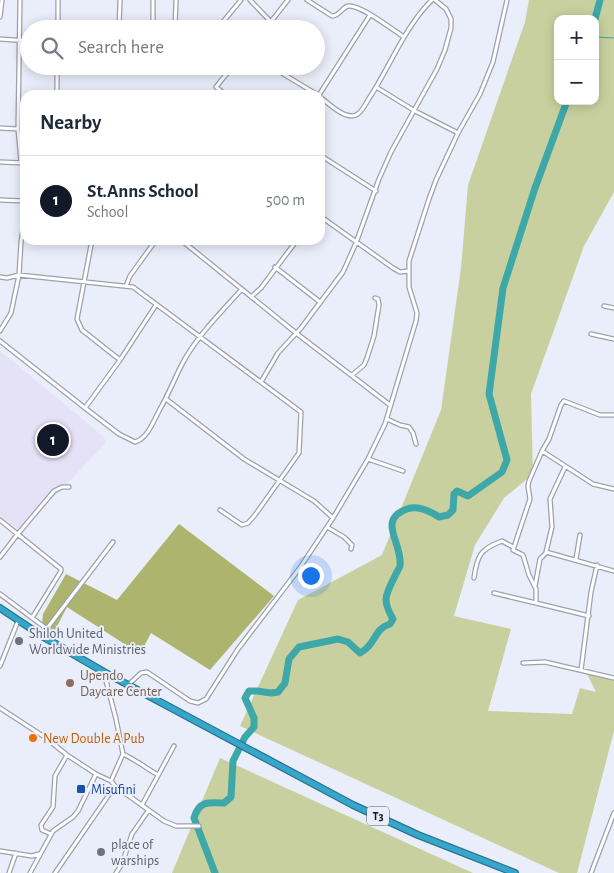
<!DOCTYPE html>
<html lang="en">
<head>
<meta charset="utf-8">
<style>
	:root { --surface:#fff; --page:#f2f2f3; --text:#1f2937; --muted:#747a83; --line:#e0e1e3; --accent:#111827 }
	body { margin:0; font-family:"Alegreya Sans",sans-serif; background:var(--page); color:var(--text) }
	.controls { position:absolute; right:15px; top:15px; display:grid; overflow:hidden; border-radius:10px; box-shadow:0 2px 12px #0003 }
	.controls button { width:45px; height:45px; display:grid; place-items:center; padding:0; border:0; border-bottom:1px solid var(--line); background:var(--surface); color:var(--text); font:25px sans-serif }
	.you { position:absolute; left:310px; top:575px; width:18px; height:18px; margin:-12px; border:4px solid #fff; border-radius:50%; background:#1a73e8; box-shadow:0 0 0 8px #1a73e833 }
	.badge { display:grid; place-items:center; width:32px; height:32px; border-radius:50%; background:var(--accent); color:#fff; font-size:16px; font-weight:700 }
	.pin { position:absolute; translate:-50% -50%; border:2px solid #fff; box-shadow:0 1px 5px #0006 }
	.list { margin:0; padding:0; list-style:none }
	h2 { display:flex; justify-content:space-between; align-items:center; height:65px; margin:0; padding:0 20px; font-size:21px }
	h2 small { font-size:16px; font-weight:400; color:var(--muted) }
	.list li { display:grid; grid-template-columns:32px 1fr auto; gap:15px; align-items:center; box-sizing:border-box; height:90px; padding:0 20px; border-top:1px solid var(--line) }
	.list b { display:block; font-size:19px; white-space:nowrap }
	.list p { margin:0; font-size:16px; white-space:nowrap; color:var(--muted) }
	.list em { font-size:16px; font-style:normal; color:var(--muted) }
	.icon { flex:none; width:28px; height:28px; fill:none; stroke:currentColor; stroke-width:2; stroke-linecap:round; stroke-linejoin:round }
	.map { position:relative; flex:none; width:614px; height:873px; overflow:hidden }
	.search { position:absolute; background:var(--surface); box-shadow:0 2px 12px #0003; left:20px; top:20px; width:305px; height:55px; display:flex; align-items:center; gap:12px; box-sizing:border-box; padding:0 18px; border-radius:28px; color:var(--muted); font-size:19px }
	.panel { position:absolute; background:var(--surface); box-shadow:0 2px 12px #0003; left:20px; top:90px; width:305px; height:155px; border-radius:15px }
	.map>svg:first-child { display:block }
</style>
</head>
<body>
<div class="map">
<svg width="614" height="873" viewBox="0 0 614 873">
	<rect width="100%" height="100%" fill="#eaeefa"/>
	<path fill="#e5e1f7" d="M 0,351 L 104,437 L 106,443 L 21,531 L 0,515 Z"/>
	<path fill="#c9d09f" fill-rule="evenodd" d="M 529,0 L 614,0 L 614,192 L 584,246 L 531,394 L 533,474 L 504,498 L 475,545 L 454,616 L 511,629 L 488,711 L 572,714 L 580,688 L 596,692 L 586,672 L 614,680 L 614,731 L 577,873 L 559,873 L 240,726 L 298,600 L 382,555 L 441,410 L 461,268 L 468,185 L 525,22 ZM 558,19 L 595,19 L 595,101 L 558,101 Z
		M 220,758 L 473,873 L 172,873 Z"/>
	<path fill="#acb46d" d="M 179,524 L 274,596 L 210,670 L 151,633 L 140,654 L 67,607 L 54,632 L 42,625 L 43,614 L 66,574 L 117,600 Z"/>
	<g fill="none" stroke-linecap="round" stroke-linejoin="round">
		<path stroke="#3ea7a8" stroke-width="1" d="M 595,37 L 614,38"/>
		<path stroke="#3ea7a8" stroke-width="7" d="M 595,19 L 600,0
			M 215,873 L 194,818 C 199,801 208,802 224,803 L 231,797 L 233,761 L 245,737 L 254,727 L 254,718 L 245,698 L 249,691 L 257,691 L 271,693 L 278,692 L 285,683 L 289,659 L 299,647 L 338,639 L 348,642 L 360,653 C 377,644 373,629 390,624 L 393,619 C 382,600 385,596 395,576 C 396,573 399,569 400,566 C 403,543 376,520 407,509 C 418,505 430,511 439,517 L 448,515 L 453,510 L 454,494 L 457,491 L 468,496 L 502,472 L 507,460 L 489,394 L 503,288 L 535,188 L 567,101"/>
		<g stroke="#9da1ac" stroke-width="5.5">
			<path id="street" d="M 20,0 L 18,129 L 21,162
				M 58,0 L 58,29
				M 250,0 L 271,22
				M 307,0 L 332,16 C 340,16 341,8 348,6 C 360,4 393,30 404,37
				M 0,17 L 2,0
				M 119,29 L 120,0
				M 153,29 L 153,0
				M 175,29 L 176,0
				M 217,29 L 241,0
				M 265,29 L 288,0
				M 0,39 L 29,41
				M 270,66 L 318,95
				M 376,87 L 415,111 L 458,133
				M 57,95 L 57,66
				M 226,95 L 216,87 L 233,66
				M 305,95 L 308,90
				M 319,95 L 370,15
				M 320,97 C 328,103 345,120 356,115 C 363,112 366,102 370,97 C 390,66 406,25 432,0
				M 0,128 L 18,129
				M 320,155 L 376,191
				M 0,162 L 25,163
				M 0,200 L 25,201
				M 320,216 L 393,268 L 400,272 L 408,271
				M 92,240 L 77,319 L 82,330 L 120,360
				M 181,240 L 296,333 L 390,405
				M 275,267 L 320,302
				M 0,277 L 7,278 L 19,275 L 133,287 L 301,412 L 299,453 L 255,515 L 248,523 L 242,525 L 220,510
				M 126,286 L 130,276 L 156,240
				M 251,297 L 261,288 L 297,240
				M 604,306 L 614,308
				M 0,331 L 11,313 L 19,275 L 21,242 L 25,216
				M 591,334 L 614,339
				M 0,341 L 85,408 L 120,360 L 156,305
				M 352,375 L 364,365 L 367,358 L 374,336 L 379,305 L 378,299 L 375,298
				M 261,382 L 278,353 L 301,328 L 343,272 L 356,243 L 379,179 L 391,152 L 437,69 L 445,50 L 451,28 L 451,19 L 446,9 L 435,0
				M 166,399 L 244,459 L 314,501 L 333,518
				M 85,408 L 119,434 L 135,442 C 148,438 154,420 160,409 C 170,392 176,374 186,357 C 201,332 223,310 242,289
				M 614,415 L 600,415 L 564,401 L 561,405 L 549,439 L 542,451 L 593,484 L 614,489
				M 387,419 L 400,425 L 409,427 L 413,433 L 416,444
				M 542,451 L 529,481 L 528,486 L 530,499 L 513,550 L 523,555 L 529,575 L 536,589 L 536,603 L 589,616
				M 368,459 L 403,471
				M 565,467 L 550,499 L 552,527 L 546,552 L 614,571
				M 0,520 L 61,569 L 61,571 L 32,618
				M 327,527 L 344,537 L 352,545 L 351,549
				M 0,557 L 17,535 L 54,491 L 62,487 L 69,487
				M 576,559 L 580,535
				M 474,578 C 477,556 480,549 502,541 L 513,547
				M 535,586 L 540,559 L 546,553
				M 494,593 L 536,603
				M 0,594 L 47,629
				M 42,635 L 113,542
				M 523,663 L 545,662 L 614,678
				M 0,666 L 18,621
				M 581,670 L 591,592 L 597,565
				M 104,673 L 116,719 L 123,754 L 111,781
				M 128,685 L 141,673 L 147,672 L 190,701 L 198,703 L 206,699 L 238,649 L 299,569 L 333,518 L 368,459 L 385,424 L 416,321 L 417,313 L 409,287 L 409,261 L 429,199 L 436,180 L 458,133 L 480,94 L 493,62 L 507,0
				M 0,708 L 46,738 L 67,755 L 96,774 L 111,781 L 115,786 L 164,821 L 176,826 L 199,826
				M 123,754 C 136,760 146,768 158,775
				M 142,805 L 174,746
				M 51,834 L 42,830 L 41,825 L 53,807 L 55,776 L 67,755
				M 0,851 L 32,856 L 39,854
				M 9,873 L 16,853
				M 30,873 L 53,831 L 73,817 L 78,811 L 96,774
				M 55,873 L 115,786
				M 116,873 L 122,864 L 132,834 L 148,811
				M 591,873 L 614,813"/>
		</g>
		<g stroke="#2b748d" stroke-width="8">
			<path id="highway" d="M 0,608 L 42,636 L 104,672 L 353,805 L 418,835 L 515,873"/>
		</g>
		<use href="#street" stroke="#fff" stroke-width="3"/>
		<use href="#highway" stroke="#36a6ca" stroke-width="5.5"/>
	</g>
	<g fill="#6b7280" stroke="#eaeefa" stroke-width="2">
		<circle cx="19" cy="641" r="5"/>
		<circle cx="101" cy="852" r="5"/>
	</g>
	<circle fill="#8d6e63" stroke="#eaeefa" stroke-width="2" cx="70" cy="683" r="5"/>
	<circle fill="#e8710a" stroke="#eaeefa" stroke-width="2" cx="33" cy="738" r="5"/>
	<rect fill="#1a4fb4" stroke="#eaeefa" stroke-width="2" x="76" y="784" width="10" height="10" rx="2.5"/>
	<g text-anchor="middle" stroke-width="4" stroke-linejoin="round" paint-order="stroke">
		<rect fill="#eaeefa" stroke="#56585f" stroke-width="1" x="367" y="806.5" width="22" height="19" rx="4"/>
		<g font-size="12" font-weight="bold" fill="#17181c">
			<text x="378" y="820">T3</text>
		</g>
		<g font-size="14" fill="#5b616d" stroke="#eaeefa" text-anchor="start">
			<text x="29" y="638">Shiloh United<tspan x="29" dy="16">Worldwide Ministries</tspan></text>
			<text x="111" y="849">place of<tspan x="111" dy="16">warships</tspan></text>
		</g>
		<g font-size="14" fill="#785e54" stroke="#eaeefa" text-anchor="start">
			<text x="80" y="680">Upendo<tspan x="80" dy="16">Daycare Center</tspan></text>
		</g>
		<g font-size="14" fill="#c56008" stroke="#eaeefa" text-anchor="start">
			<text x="43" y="743">New Double A Pub</text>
		</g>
		<g font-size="14" fill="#164399" stroke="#eaeefa" text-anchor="start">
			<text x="91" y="794">Misufini</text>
		</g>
	</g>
</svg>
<div class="controls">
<button>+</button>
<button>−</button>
</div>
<div class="you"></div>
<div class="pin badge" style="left:53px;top:440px">1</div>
<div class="search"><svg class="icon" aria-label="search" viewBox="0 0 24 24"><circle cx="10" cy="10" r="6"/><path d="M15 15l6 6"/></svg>Search here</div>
<section class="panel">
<h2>Nearby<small></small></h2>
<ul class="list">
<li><span class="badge">1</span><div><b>St.Anns School</b><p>School</p></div><em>500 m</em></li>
</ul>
</section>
</div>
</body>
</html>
